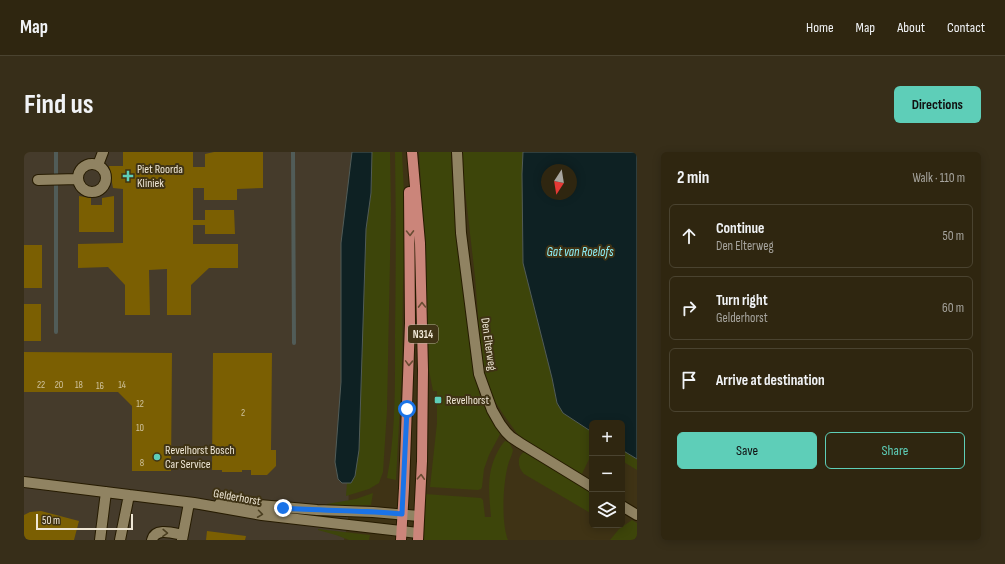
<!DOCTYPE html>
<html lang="en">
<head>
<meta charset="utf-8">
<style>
	:root { --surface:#2f2610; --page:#372e19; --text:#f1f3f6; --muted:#a7a59f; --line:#4a4330; --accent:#5eceb8 }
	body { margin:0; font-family:"Sofia Sans Condensed",sans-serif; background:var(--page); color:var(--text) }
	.controls { position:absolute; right:12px; bottom:12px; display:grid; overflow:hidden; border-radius:6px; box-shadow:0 2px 10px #0003 }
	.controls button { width:36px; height:36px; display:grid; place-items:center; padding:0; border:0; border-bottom:1px solid var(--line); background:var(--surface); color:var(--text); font:20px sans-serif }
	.compass { position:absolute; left:517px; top:12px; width:36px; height:36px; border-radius:50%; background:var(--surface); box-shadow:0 2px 10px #0003; rotate:192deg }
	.scale { position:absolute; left:12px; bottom:10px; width:97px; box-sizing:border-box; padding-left:4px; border:2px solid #eee6d5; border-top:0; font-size:11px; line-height:14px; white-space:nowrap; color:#eee6d5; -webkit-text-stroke:3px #3f3315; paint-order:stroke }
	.stop { position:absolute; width:12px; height:12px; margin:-9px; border:3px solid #1a73e8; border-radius:50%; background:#fff }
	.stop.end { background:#1a73e8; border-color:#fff; box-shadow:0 1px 4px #0008 }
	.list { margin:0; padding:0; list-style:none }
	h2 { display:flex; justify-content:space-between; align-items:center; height:52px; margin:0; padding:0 16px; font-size:17px }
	h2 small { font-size:13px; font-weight:400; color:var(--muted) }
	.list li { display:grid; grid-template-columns:26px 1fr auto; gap:12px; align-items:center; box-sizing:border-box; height:64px; margin:0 8px 8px; padding:0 8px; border:1px solid var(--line); border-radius:6px }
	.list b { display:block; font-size:15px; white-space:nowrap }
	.list p { margin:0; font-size:13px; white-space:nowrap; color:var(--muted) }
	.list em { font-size:13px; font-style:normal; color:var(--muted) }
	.actions { display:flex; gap:8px; padding:12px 16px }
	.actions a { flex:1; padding:9px 0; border:1px solid var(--accent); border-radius:6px; text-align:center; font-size:14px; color:var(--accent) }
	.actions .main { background:var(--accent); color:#111 }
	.icon { flex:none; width:22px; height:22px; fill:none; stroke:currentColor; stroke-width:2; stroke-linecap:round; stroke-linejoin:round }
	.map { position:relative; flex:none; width:613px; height:388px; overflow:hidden; border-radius:6px }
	header { display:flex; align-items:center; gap:24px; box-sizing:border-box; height:56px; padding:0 20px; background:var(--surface); border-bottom:1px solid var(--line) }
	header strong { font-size:19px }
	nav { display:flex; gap:22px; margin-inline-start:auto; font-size:14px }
	.intro { display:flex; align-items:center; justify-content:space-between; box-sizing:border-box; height:96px; padding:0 24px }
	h1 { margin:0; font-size:28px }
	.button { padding:10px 18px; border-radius:6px; background:var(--accent); color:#111; font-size:14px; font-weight:700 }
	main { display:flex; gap:24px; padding:0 24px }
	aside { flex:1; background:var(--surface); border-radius:6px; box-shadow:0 2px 10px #0003 }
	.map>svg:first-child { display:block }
</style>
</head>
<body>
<header>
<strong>Map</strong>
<nav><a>Home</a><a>Map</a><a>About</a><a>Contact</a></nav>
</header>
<div class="intro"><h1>Find us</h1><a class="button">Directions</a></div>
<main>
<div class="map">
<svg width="613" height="388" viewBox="0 0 613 388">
	<rect width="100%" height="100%" fill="#3f3315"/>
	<path fill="#453b2b" d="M 0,0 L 333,0 L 324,371 L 320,388 L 0,388 Z"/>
	<path fill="#3d450a" d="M 348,0 L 366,0 L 367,57 L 363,258 L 359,320 L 355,331 L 345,337 L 322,344 L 323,331 L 327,331 L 342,77 L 347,41 Z
		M 371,0 L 378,0 L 382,84 L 379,133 L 378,216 L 372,328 L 363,326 C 372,279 371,231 371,183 C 372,122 372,61 371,0 Z
		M 395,0 L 427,0 L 428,26 L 436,102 L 449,213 L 456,243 L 466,266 L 474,277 L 476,282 L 474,286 L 465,303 L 460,317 L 458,335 L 457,337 L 454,338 L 406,335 L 413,271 L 413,253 L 416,252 L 416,247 L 413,247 L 413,239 L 409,239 L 403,208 L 402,109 Z
		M 439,0 L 499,0 L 498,22 L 499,111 L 528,226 L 533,251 L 539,261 L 568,280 L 568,301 L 557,324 L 518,301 L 495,284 L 479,262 L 463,237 L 457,202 L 451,125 L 439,20 Z
		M 481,289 L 485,290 L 489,298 C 488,304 485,308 484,313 C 479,331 477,371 484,388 L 398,388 L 401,342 L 457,346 L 459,348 L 461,365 L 467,365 C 465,341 462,321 474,299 C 476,295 478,292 481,289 Z
		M 598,298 L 613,307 L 613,318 L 598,309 Z
		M 500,300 L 504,301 L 568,341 L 568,362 L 500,322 C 494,316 492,305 500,300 Z
		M 349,341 L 347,353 L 303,355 L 303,352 L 332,347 Z
		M 608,368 L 613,371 L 613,388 L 586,388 L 595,377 Z
		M 294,377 L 346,383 L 345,388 L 325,388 L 312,383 L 294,378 Z"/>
	<path fill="#0e2123" stroke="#515c58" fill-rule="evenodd" d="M 328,0 L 348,0 L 347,41 L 342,77 L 335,298 L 331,324 L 327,331 L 318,331 L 314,327 L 311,310 L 317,230 L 317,91 Z
		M 499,0 L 613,0 L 613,307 L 598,298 L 598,271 L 568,271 L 568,280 L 539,261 L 533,251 L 528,226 L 499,111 L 498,22 ZM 523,18 L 547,18 L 547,42 L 523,42 Z"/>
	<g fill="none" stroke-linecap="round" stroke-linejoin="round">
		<path stroke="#515c58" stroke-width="4" d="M 269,0 L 270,191
			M 32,180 L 32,0"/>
	</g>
	<path fill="#7b5f02" d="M 99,0 L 169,0 L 169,15 L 181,15 L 181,2 L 190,0 L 239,0 L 239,36 L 213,37 L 213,48 L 180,48 L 180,36 L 169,36 L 169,68 L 181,68 L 181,58 L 210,58 L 211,82 L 181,82 L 181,73 L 169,73 L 169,92 L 214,92 L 214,116 L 185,116 L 167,133 L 167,163 L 143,163 L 143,117 L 125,118 L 126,163 L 101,163 L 101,133 L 84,115 L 54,116 L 54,92 L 99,91 L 99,37 L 89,36 L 85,14 L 99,14 Z
		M 55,44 L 67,46 L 67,53 L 78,53 L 78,46 L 90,44 L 90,80 L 55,80 Z
		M 0,93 L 18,93 L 18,136 L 0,136 Z
		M 0,152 L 17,152 L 17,189 L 0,189 Z
		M 0,200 L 148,201 L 147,319 L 108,319 L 108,254 L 94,240 L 0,240 Z
		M 189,201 L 248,201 L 247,298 L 252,298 L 252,314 L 243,323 L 227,323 L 227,318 L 218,318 L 218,320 L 198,320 L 198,318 L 188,318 Z
		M 17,359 L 55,369 L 50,388 L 0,388 L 0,363 L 6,360 Z
		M 183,379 L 222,384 L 221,388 L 182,388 Z"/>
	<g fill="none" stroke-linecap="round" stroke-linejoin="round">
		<g stroke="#261b00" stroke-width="12">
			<path id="minor" d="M 433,0 L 437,81 L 455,222 L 468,258 L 476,272 L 482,280 L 487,285 L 496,291 L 568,335
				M54 26a14 14 0 1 1 28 0a14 14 0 1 1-28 0Z
				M 74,13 L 79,0
				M 14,28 L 54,27
				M 0,330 L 170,351 L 238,363 L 394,381
				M 196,351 L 211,351 L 293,358 L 349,360 L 395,364
				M 598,354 L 613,363
				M 76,388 L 82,340
				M 96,388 L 105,343
				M 128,388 C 131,375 149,381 159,383
				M 158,388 L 165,351"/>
		</g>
		<g stroke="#261b00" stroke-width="12">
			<path id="major" d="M 388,0 L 396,91 L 399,218 L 398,309 L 394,388
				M 377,388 L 380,336 L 386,171 L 385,40"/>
		</g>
		<use href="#minor" stroke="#908362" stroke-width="10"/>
		<use href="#major" stroke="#cb857a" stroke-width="10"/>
	</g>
	<defs><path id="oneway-chevron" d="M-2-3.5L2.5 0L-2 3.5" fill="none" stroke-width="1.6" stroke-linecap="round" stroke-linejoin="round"/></defs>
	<g stroke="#694c33">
		<use href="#oneway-chevron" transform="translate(386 81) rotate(89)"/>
		<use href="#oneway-chevron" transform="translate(398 153) rotate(-91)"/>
		<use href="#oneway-chevron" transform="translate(385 211) rotate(92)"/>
		<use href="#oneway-chevron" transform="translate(397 325) rotate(-87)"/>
	</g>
	<g stroke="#4b3f21">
		<use href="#oneway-chevron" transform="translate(236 362) rotate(8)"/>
		<use href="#oneway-chevron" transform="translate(141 381) rotate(2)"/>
	</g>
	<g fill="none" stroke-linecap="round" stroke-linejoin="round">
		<path stroke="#1a73e8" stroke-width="5" d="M 259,356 C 299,359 339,358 378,362 L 383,257"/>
	</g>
	<g fill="#5eceb8" stroke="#3f3315" stroke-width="1.5">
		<path d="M102 18h4v4h4v4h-4v4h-4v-4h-4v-4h4z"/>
		<rect x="410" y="244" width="8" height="8" rx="2"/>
		<circle cx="133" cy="305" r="4"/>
	</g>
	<g text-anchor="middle" stroke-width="4" stroke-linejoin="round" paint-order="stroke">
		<g font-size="10" fill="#d1c4a0">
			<text x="17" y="236">22</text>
			<text x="35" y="236">20</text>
			<text x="55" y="236">18</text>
			<text x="98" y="236">14</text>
			<text x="76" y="237">16</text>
			<text x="116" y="255">12</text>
			<text x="219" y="264">2</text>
			<text x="116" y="279">10</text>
			<text x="118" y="314">8</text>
		</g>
		<rect fill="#3f3315" stroke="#bab09b" stroke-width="1" x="384" y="173" width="30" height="18" rx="3"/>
		<g font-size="11" font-weight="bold" fill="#eee6d5">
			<text x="399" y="186">N314</text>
		</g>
		<g font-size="12" fill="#eee6d5" stroke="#3f3315" text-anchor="start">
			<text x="113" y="21">Piet Roorda<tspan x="113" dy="14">Kliniek</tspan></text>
			<text x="422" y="252">Revelhorst</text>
			<text x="141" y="302">Revelhorst Bosch<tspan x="141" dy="14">Car Service</tspan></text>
		</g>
		<g font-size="12" fill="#eee6d5" stroke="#3f3315">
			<text transform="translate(465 192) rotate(82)" y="4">Den Elterweg</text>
			<text transform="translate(213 345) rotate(10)" y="4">Gelderhorst</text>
		</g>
		<g font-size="13" font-style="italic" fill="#8df0f9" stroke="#3f3315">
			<text x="556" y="104">Gat van Roelofs</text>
		</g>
	</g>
</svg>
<div class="controls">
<button>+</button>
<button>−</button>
<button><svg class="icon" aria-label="layers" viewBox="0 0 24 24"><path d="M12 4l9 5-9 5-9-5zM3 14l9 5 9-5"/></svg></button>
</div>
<svg class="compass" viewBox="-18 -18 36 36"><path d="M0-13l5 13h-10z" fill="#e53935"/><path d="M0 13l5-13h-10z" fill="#a7a59f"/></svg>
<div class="scale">50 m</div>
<div class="stop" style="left:383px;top:257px"></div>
<div class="stop end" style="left:259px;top:356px"></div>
</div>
<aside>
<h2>2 min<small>Walk · 110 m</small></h2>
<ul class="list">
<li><svg class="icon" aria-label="ahead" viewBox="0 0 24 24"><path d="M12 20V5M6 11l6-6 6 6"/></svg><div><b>Continue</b><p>Den Elterweg</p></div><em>50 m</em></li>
<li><svg class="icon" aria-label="right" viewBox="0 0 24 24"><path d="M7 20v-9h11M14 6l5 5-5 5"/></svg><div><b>Turn right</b><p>Gelderhorst</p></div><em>60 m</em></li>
<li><svg class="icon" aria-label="arrive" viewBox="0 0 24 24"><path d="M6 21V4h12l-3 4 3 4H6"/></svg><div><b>Arrive at destination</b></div></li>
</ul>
<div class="actions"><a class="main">Save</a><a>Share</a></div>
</aside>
</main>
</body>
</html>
